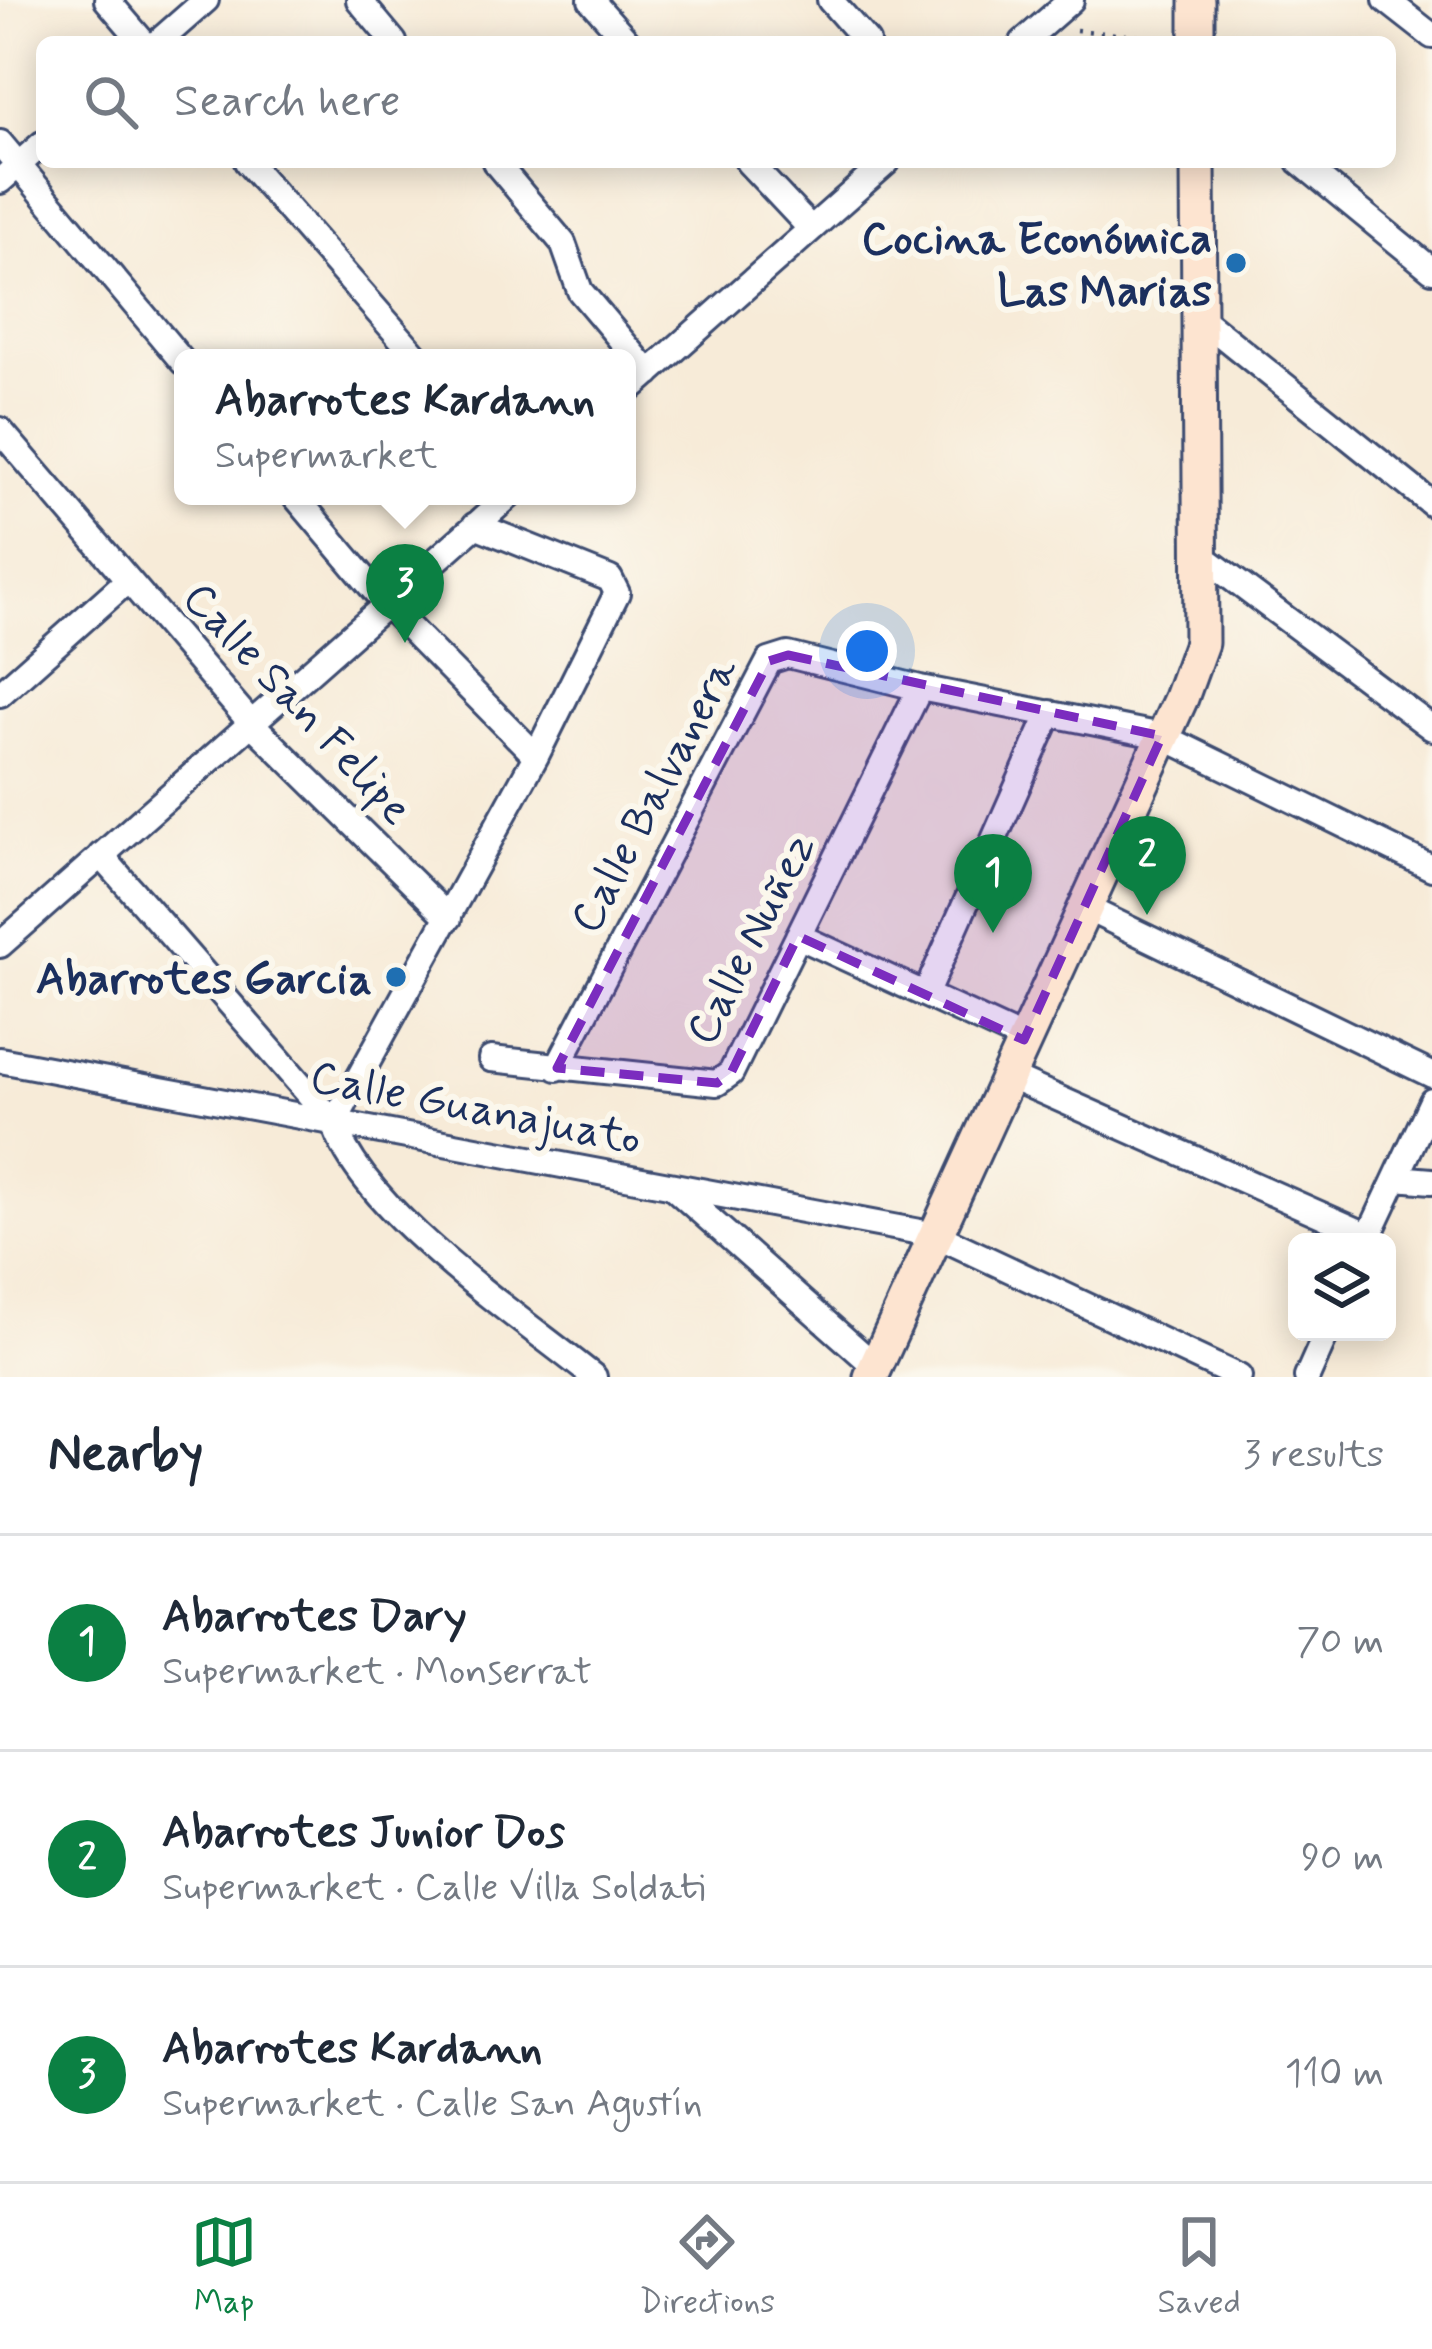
<!DOCTYPE html>
<html lang="en">
<head>
<meta charset="utf-8">
<style>
	:root { --surface:#fff; --page:#f6f6f7; --text:#1f2937; --muted:#747a83; --line:#e0e1e3; --accent:#0b8043 }
	body { margin:0; font-family:Mynerve,sans-serif; background:var(--page); color:var(--text) }
	.controls { position:absolute; right:36px; bottom:36px; display:grid; overflow:hidden; border-radius:18px; box-shadow:0 6px 30px #0003 }
	.controls button { width:108px; height:108px; display:grid; place-items:center; padding:0; border:0; border-bottom:3px solid var(--line); background:var(--surface); color:var(--text); font:60px sans-serif }
	.you { position:absolute; left:867px; top:651px; width:42px; height:42px; margin:-30px; border:9px solid #fff; border-radius:50%; background:#1a73e8; box-shadow:0 0 0 18px #1a73e833 }
	.badge { display:grid; place-items:center; width:78px; height:78px; border-radius:50%; background:var(--accent); color:#fff; font-size:39px; font-weight:700 }
	.pin { position:absolute; translate:-50% -99px; filter:drop-shadow(0 3px 6px #0008) }
	.pin::after { content:''; position:absolute; top:63px; width:42px; height:36px; background:inherit; clip-path:polygon(0 0,100% 0,50% 100%) }
	.popup { position:absolute; left:174px; top:349px; width:462px; height:156px; box-sizing:border-box; display:grid; place-content:center; border-radius:18px; background:var(--surface); filter:drop-shadow(0 3px 9px #0005); font-size:39px; white-space:nowrap; color:var(--muted) }
	.popup b { font-size:45px; color:var(--text) }
	.popup::after { content:''; position:absolute; left:50%; top:100%; margin-left:-24px; border:24px solid transparent; border-top-color:var(--surface) }
	.list { margin:0; padding:0; list-style:none }
	h2 { display:flex; justify-content:space-between; align-items:center; height:156px; margin:0; padding:0 48px; font-size:51px }
	h2 small { font-size:39px; font-weight:400; color:var(--muted) }
	.list li { display:grid; grid-template-columns:78px 1fr auto; gap:36px; align-items:center; box-sizing:border-box; height:216px; padding:0 48px; border-top:3px solid var(--line) }
	.list b { display:block; font-size:45px; white-space:nowrap }
	.list p { margin:0; font-size:39px; white-space:nowrap; color:var(--muted) }
	.list em { font-size:39px; font-style:normal; color:var(--muted) }
	.icon { flex:none; width:66px; height:66px; fill:none; stroke:currentColor; stroke-width:2; stroke-linecap:round; stroke-linejoin:round }
	.map { position:relative; flex:none; width:1432px; height:1377px; overflow:hidden }
	.search { position:absolute; background:var(--surface); box-shadow:0 6px 30px #0003; left:36px; right:36px; top:36px; height:132px; display:flex; align-items:center; gap:30px; box-sizing:border-box; padding:0 42px; border-radius:18px; color:var(--muted); font-size:45px }
	.sheet { height:804px; background:var(--surface) }
	nav { display:flex; justify-content:space-around; align-items:center; box-sizing:border-box; height:168px; border-top:3px solid var(--line); background:var(--surface); font-size:33px; color:var(--muted) }
	nav a { display:grid; justify-items:center; gap:6px }
	nav .on { color:var(--accent) }
	.map>svg:first-child { display:block }
</style>
</head>
<body>
<div class="map">
<svg width="1432" height="1377" viewBox="0 0 1432 1377">
	<rect width="100%" height="100%" fill="#fbf7ec"/>
	<filter id="ink" filterUnits="userSpaceOnUse"><feTurbulence type="fractalNoise" baseFrequency=".00833" numOctaves="2"/><feDisplacementMap in="SourceGraphic" scale="24" xChannelSelector="R" yChannelSelector="G"/><feConvolveMatrix kernelMatrix="1 2 1 2 8 2 1 2 1" color-interpolation-filters="sRGB"/></filter>
	<filter id="wash" filterUnits="userSpaceOnUse"><feTurbulence type="fractalNoise" baseFrequency=".004" numOctaves="4" result="noise"/><feDisplacementMap in="SourceGraphic" scale="48" xChannelSelector="R" yChannelSelector="G"/><feGaussianBlur stdDeviation="2.7" result="paint"/><feColorMatrix in="noise" values="0 0 0 0 0 0 0 0 0 0 0 0 0 0 0 0 0 1.4 0 .05"/><feComposite in="paint" operator="in"/></filter>
	<g filter="url(#wash)">
		<rect width="100%" height="100%" fill="#f7ebd8"/>
	</g>
	<g filter="url(#ink)">
		<g fill="none" stroke-linecap="round" stroke-linejoin="round">
			<g stroke="#3c4b70" stroke-width="30">
				<path id="street" d="M 107,0 L 143,42
					M 359,0 L 394,42
					M 591,0 L 628,42
					M 830,0 L 867,42
					M 1386,0 L 1432,36
					M 158,42 L 206,0
					M 1023,42 L 1071,0
					M 0,143 L 183,362
					M 247,162 L 418,358
					M 495,162 L 563,243 L 580,291 L 649,373
					M 748,162 L 811,229
					M 1300,162 L 1432,270
					M 0,181 L 42,144
					M 1198,316 L 1432,504
					M 627,392 L 887,162
					M 0,430 L 251,723 L 449,918
					M 295,496 L 386,604 L 536,756
					M 1198,553 L 1432,728
					M 0,694 L 128,580
					M 101,855 L 334,1123 C 361,1211 520,1317 594,1377
					M 1084,907 L 1432,1075
					M 798,936 L 1024,1040
					M 0,945 L 509,496
					M 926,993 L 1050,713
					M 491,1059 L 717,1083 L 731,1073 L 920,688
					M 0,1060 L 936,1235 L 1239,1377
					M 557,1068 L 769,661 L 788,655 L 920,688 L 1162,736 L 1432,868
					M 1008,1076 L 1369,1236
					M 334,1123 L 536,756 L 617,593 L 610,579 L 475,525
					M 1396,1178 L 1432,1181
					M 672,1186 L 876,1367
					M 1366,1242 L 1432,1101
					M 1307,1377 L 1327,1332"/>
			</g>
			<g stroke="#3c4b70" stroke-width="39">
				<path id="secondary" d="M 1197,0 L 1197,42
					M 871,1377 L 1181,698 L 1201,643 L 1198,162"/>
			</g>
			<path stroke="#3c4b70" stroke-width="4.5" stroke-dasharray="3 9" stroke-linecap="butt" d="M 1076,30 L 1166,39"/>
			<use href="#street" stroke="#fff" stroke-width="24"/>
			<use href="#secondary" stroke="#fde4d0" stroke-width="33"/>
		</g>
	</g>
	<path fill="#7b2cbf" fill-opacity="0.2" stroke="#7b2cbf" stroke-width="9" stroke-dasharray="24 15" stroke-linejoin="round" d="M 788,655 L 1162,736 L 1024,1040 L 798,936 L 731,1073 L 717,1083 L 557,1068 L 769,661 Z"/>
	<g fill="#1f6fb2" stroke="#fbf7ec" stroke-width="4.5">
		<circle cx="1236" cy="263" r="12"/>
		<circle cx="396" cy="977" r="12"/>
	</g>
	<g text-anchor="middle" stroke-width="12" stroke-linejoin="round" paint-order="stroke">
		<g font-size="45" font-weight="bold" fill="#1b2f5e" stroke="#fbf7ec" text-anchor="end">
			<text x="1212" y="253">Cocina Económica<tspan x="1212" dy="52">Las Marias</tspan></text>
			<text x="372" y="993">Abarrotes Garcia</text>
		</g>
		<g font-size="45" fill="#1b2f5e" stroke="#fbf7ec">
			<text transform="translate(299 702) rotate(47)" y="16">Calle San Felipe</text>
			<text transform="translate(652 794) rotate(-62)" y="16">Calle Balvanera</text>
			<text transform="translate(749 938) rotate(-63)" y="16">Calle Nuñez</text>
			<text transform="translate(476 1106) rotate(11)" y="16">Calle Guanajuato</text>
		</g>
	</g>
</svg>
<div class="controls">
<button><svg class="icon" aria-label="layers" viewBox="0 0 24 24"><path d="M12 4l9 5-9 5-9-5zM3 14l9 5 9-5"/></svg></button>
</div>
<div class="you"></div>
<div class="pin badge" style="left:993px;top:933px">1</div>
<div class="pin badge" style="left:1147px;top:915px">2</div>
<div class="pin badge" style="left:405px;top:643px">3</div>
<div class="popup"><b>Abarrotes Kardann</b>Supermarket</div>
<div class="search"><svg class="icon" aria-label="search" viewBox="0 0 24 24"><circle cx="10" cy="10" r="6"/><path d="M15 15l6 6"/></svg>Search here</div>
</div>
<section class="sheet">
<h2>Nearby<small>3 results</small></h2>
<ul class="list">
<li><span class="badge">1</span><div><b>Abarrotes Dary</b><p>Supermarket · Monserrat</p></div><em>70 m</em></li>
<li><span class="badge">2</span><div><b>Abarrotes Junior Dos</b><p>Supermarket · Calle Villa Soldati</p></div><em>90 m</em></li>
<li><span class="badge">3</span><div><b>Abarrotes Kardann</b><p>Supermarket · Calle San Agustín</p></div><em>110 m</em></li>
</ul>
</section>
<nav>
<a class="on"><svg class="icon" aria-label="map" viewBox="0 0 24 24"><path d="M3 6l6-2 6 2 6-2v14l-6 2-6-2-6 2zM9 4v14M15 6v14"/></svg>Map</a>
<a><svg class="icon" aria-label="directions" viewBox="0 0 24 24"><path d="M12 3l9 9-9 9-9-9zM9 14v-3h6M13 9l2 2-2 2"/></svg>Directions</a>
<a><svg class="icon" aria-label="saved" viewBox="0 0 24 24"><path d="M7 4h10v16l-5-4-5 4z"/></svg>Saved</a>
</nav>
</body>
</html>
